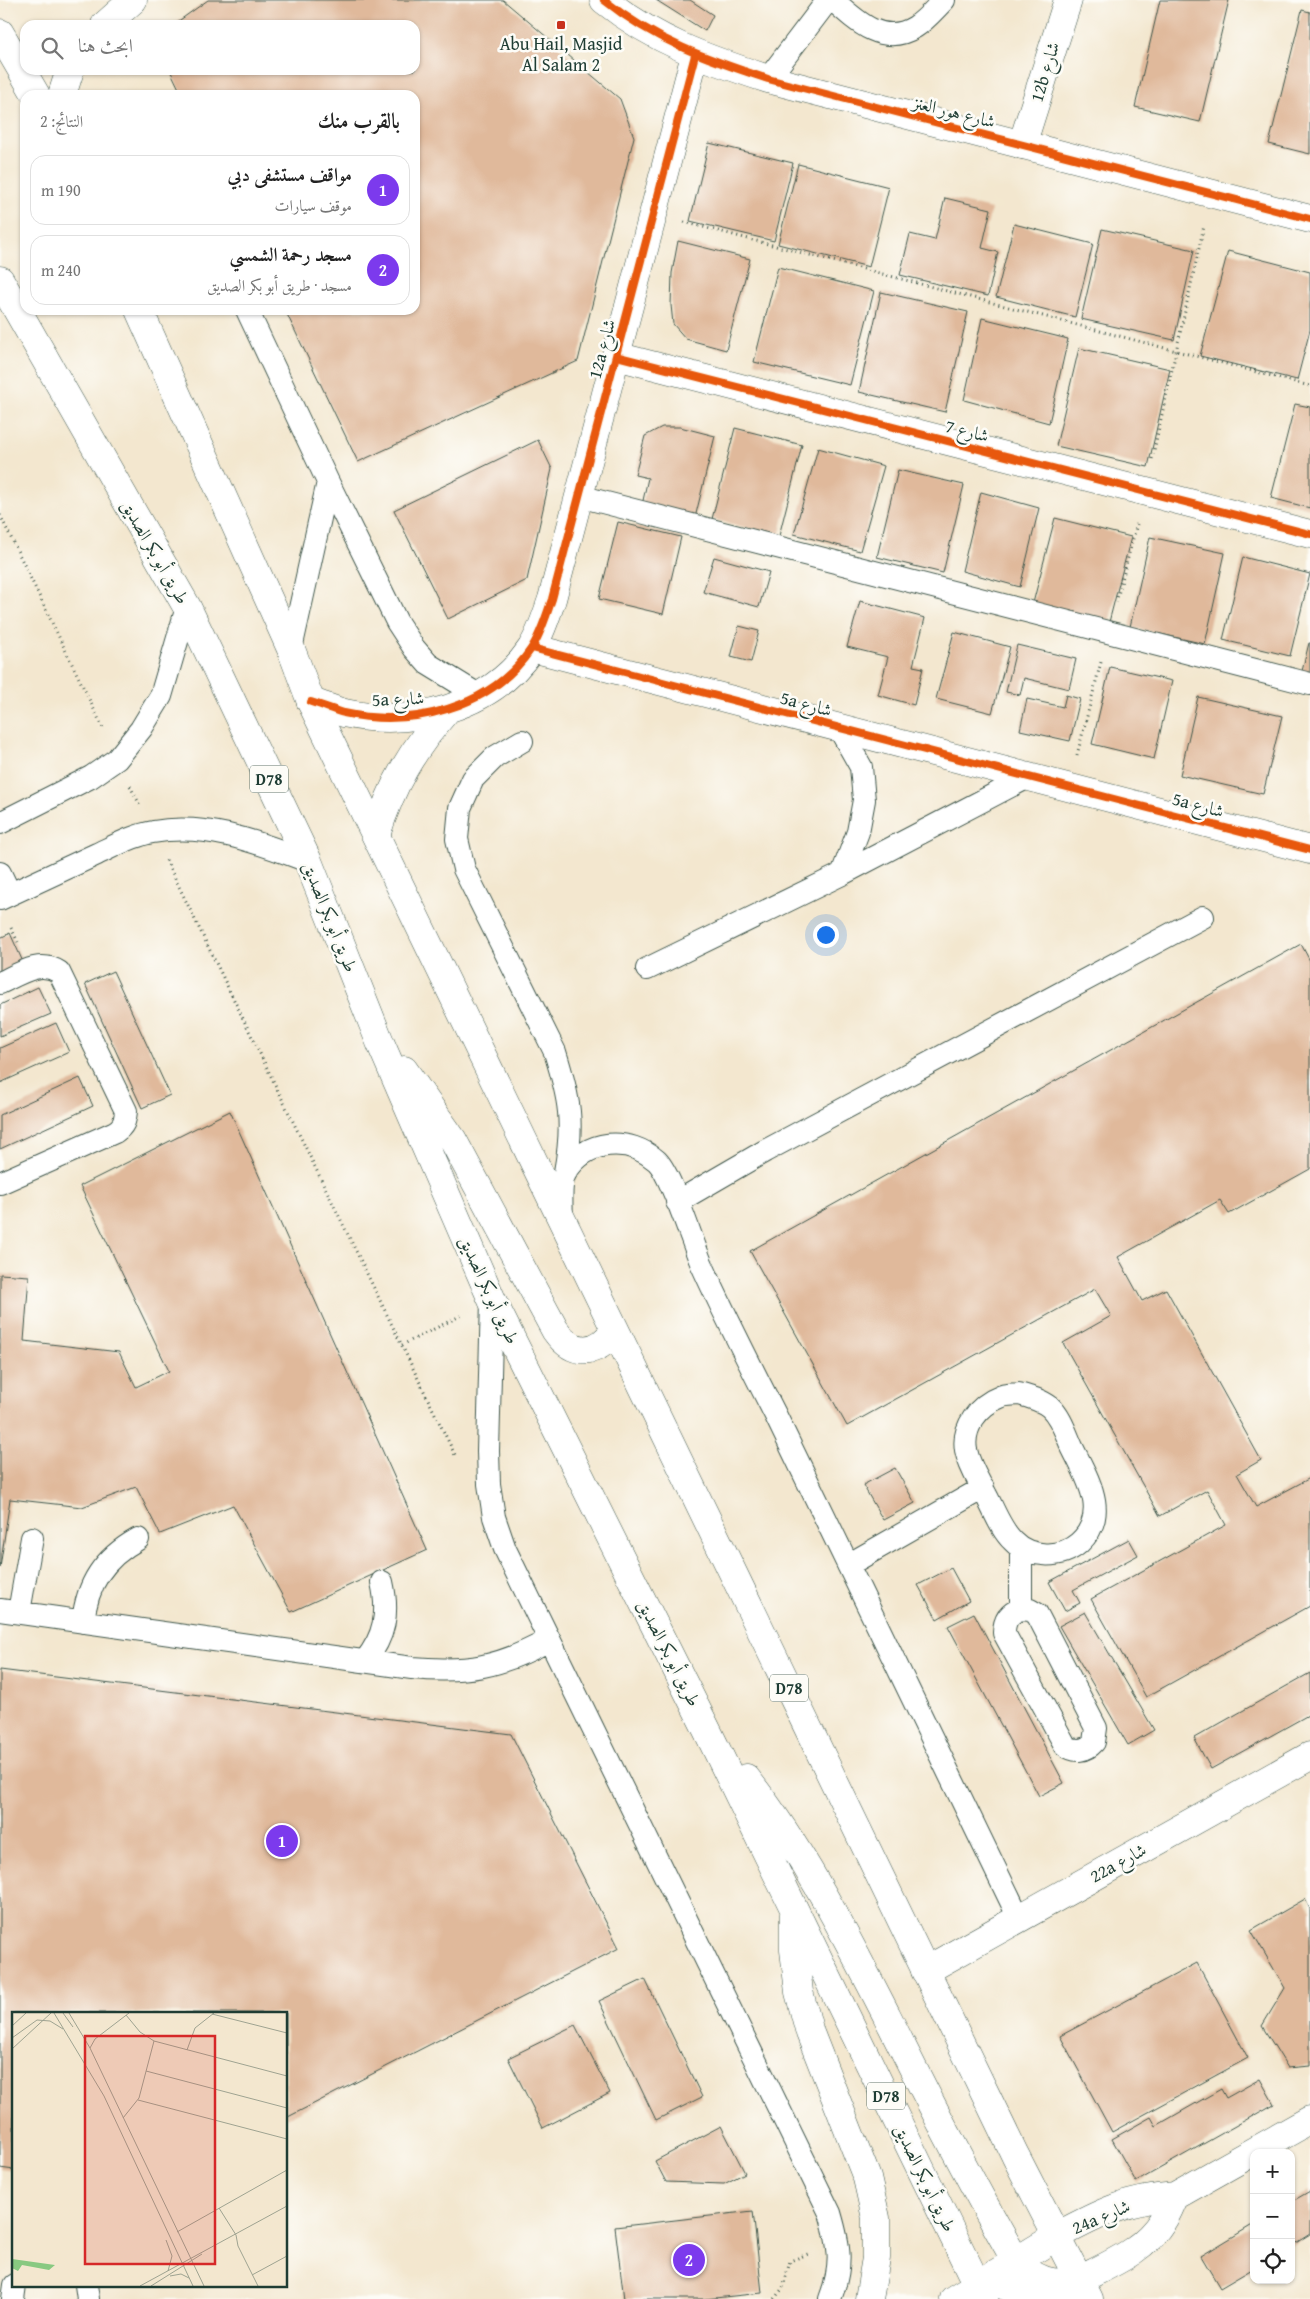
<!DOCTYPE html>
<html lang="ar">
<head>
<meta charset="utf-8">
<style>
	:root { --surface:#fff; --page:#f2f2f2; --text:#222; --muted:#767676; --line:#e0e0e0; --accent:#7c3aed }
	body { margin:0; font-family:"Gentium Book Plus",Amiri,serif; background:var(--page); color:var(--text); direction:rtl }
	.controls { position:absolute; right:15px; bottom:15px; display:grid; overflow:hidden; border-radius:10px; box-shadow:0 1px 4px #0004 }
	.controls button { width:45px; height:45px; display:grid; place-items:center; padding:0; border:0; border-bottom:1px solid var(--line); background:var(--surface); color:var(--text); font:25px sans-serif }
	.you { position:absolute; left:825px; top:934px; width:18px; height:18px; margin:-12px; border:4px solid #fff; border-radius:50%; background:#1a73e8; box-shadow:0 0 0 8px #1a73e833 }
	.badge { display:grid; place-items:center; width:32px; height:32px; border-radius:50%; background:var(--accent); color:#fff; font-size:16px; font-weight:700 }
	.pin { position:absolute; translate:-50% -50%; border:2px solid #fff; box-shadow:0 1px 5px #0006 }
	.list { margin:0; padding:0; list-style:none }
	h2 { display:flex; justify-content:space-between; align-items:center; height:65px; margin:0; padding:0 20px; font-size:21px }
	h2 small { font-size:16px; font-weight:400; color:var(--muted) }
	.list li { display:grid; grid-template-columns:32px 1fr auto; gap:15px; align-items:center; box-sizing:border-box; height:70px; margin:0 10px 10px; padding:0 10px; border:1px solid var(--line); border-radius:15px }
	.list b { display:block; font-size:19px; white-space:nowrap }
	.list p { margin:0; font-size:16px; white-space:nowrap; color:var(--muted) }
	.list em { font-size:16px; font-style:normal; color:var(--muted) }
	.icon { flex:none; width:28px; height:28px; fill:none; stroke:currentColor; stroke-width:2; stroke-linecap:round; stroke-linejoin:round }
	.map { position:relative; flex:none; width:1310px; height:2299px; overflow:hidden; direction:ltr }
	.search { position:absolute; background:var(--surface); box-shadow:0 1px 4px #0004; left:20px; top:20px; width:400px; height:55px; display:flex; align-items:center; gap:12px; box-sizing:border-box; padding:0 18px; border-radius:15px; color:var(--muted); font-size:19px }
	.panel { position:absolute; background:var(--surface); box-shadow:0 1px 4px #0004; left:20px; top:90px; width:400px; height:225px; border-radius:15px; direction:rtl }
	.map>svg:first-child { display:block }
</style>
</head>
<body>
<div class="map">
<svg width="1310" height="2299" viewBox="0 0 1310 2299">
	<rect width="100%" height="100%" fill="#fdfcf7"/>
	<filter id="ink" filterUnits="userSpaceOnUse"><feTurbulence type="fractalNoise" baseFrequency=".02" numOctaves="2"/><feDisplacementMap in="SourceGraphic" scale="10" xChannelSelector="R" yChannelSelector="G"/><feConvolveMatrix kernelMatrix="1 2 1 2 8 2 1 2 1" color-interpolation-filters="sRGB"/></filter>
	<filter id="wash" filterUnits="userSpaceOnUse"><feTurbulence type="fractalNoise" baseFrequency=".0096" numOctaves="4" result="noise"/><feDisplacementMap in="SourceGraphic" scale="20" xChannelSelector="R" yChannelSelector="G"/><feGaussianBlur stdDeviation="1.12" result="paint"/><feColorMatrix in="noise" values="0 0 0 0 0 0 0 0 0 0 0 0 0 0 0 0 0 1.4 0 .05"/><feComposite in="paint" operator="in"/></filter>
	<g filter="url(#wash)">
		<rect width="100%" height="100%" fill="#f3e7cf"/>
		<g id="blocks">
			<path fill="#e0b99b" d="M 208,0 L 503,0 L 620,99 L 634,137 L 578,361 L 358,462 L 285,310 L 415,310 L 415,95 L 182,95 L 170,70 L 415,70 L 415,25 L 173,25 Z
				M 656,0 L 690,0 L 713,15 L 705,31 Z
				M 1160,0 L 1229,0 L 1200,122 L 1135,107 Z
				M 1302,10 L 1310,12 L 1310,154 L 1269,144 Z
				M 709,143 L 793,163 L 774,241 L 690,221 Z
				M 798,164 L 889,187 L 869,267 L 778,244 Z
				M 945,198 L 991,209 L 982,248 L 998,252 L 988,296 L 900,275 L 910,234 L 935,240 Z
				M 1014,224 L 1093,244 L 1075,317 L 996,297 Z
				M 1102,229 L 1194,250 L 1174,340 L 1081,319 Z
				M 678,241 L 750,259 L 726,350 L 686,339 L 673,324 L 671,305 L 672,273 Z
				M 1228,251 L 1310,272 L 1310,330 L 1297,380 L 1200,356 Z
				M 778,267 L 874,291 L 850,385 L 754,362 Z
				M 881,292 L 968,312 L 945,412 L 859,392 Z
				M 982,318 L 1068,339 L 1049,423 L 964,400 Z
				M 1079,348 L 1170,369 L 1148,467 L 1056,446 Z
				M 1295,404 L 1310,407 L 1310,508 L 1271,498 Z
				M 662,427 L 680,427 L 715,436 L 695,518 L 642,505 L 648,478 L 635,475 L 645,436 Z
				M 735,428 L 802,445 L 779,536 L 712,519 Z
				M 538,440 L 552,469 L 527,580 L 448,619 L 394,510 Z
				M 818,448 L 884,466 L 860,551 L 794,534 Z
				M 898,470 L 964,485 L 943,573 L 877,557 Z
				M 981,492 L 1039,508 L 1020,587 L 962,571 Z
				M 1055,518 L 1131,537 L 1108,626 L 1032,607 Z
				M 618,522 L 681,537 L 663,614 L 599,599 Z
				M 1150,537 L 1225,553 L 1205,644 L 1130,627 Z
				M 714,557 L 769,572 L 759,607 L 703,592 Z
				M 1243,557 L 1310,574 L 1290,656 L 1223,640 Z
				M 860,601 L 925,618 L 913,666 L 923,668 L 914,705 L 878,695 L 888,657 L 847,647 Z
				M 739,626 L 759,631 L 751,662 L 731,657 Z
				M 954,632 L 1010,647 L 992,713 L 936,699 Z
				M 1309,643 L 1310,643 L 1310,673 L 1302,671 Z
				M 1017,645 L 1076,659 L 1069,689 L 1024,678 L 1020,695 L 1006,692 Z
				M 1110,667 L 1172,681 L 1154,759 L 1092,744 Z
				M 1066,695 L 1080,699 L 1070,741 L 1020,730 L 1027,699 L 1063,707 Z
				M 1198,697 L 1282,716 L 1263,794 L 1180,775 Z
				M 10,933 L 23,962 L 0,973 L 0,938 Z
				M 1301,944 L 1310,961 L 1310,1169 L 1229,1214 L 1220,1200 L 1118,1257 L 1142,1301 L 1166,1289 L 1261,1460 L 1237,1474 L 1256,1507 L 1310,1478 L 1310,1606 L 1146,1697 L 1091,1599 L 1226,1525 L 1207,1490 L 1160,1516 L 1063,1343 L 1111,1316 L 1095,1289 L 847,1426 L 750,1251 Z
				M 113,971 L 170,1095 L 142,1108 L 85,984 Z
				M 38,987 L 51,1014 L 0,1036 L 0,1005 Z
				M 56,1023 L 69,1052 L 0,1083 L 0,1048 Z
				M 80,1078 L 93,1106 L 0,1149 L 0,1115 Z
				M 230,1111 L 427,1550 L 291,1612 L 233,1505 L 160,1534 L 136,1487 L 82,1507 L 10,1499 L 0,1568 L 0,1274 L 29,1276 L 24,1341 L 119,1352 L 136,1387 L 169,1371 L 80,1186 Z
				M 895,1468 L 915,1503 L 883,1520 L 863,1485 Z
				M 1129,1539 L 1138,1555 L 1073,1590 L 1080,1603 L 1065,1611 L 1049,1582 Z
				M 951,1568 L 969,1601 L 937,1619 L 918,1585 Z
				M 1085,1612 L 1154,1730 L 1128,1745 L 1059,1626 Z
				M 974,1613 L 1064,1783 L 1039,1796 L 948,1626 Z
				M 0,1670 L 511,1734 L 619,1948 L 286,2118 L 286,2013 L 14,2013 L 14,2170 L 0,2168 Z
				M 1310,1673 L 1310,1714 L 1211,1769 L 1194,1738 Z
				M 1305,1899 L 1310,1909 L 1310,2066 L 1288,2068 L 1262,2026 L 1285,1988 L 1251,1930 Z
				M 1197,1963 L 1248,2058 L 1112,2132 L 1060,2036 Z
				M 645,1979 L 702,2097 L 656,2120 L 599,2001 Z
				M 575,2025 L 610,2093 L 543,2128 L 508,2058 Z
				M 1260,2079 L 1274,2104 L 1136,2182 L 1112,2139 L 1151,2117 L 1156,2126 L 1221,2089 L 1226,2098 Z
				M 721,2126 L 745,2173 L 724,2184 L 666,2182 L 655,2161 Z
				M 1310,2191 L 1310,2234 L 1291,2246 L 1291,2202 Z
				M 753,2211 L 762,2293 L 705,2299 L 624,2299 L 615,2227 Z
				M 1254,2224 L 1254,2268 L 1220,2288 L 1201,2256 Z"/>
		</g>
	</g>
	<g filter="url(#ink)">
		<use href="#blocks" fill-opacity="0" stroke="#3f564b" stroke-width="1"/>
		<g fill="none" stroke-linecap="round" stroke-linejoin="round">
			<g stroke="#3f564b" stroke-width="24">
				<path id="lane" d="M 833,0 C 856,21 883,47 915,27 C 926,20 935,9 944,0
					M 768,79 L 828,0
					M 247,310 L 328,482 L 397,622 L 414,648 L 428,664 L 480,696
					M 579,496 L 1310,684
					M 291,649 L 328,482
					M 839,728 L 861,767 L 864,800 L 858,832 L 842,874
					M 522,741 L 495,757 L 473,779 L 460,808 L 457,839 L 464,869 L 555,1052 C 570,1100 574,1123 565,1172
					M 0,823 L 91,777 L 117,759 L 141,729 L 161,696 L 187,607
					M 0,873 L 10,894
					M 0,899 C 32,884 64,869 97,854 C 114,846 134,835 153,832 C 207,822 259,843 308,861
					M 647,969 L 842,874 L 1028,777
					M 0,983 C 19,974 40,959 59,972 L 126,1111 C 125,1121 124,1126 115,1132 L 0,1183
					M 677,1202 L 765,1151 L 1203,917
					M 562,1221 C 562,1209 559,1182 566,1172 C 586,1139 629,1136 657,1161 C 672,1176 692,1242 702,1265 C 725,1316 750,1365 775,1414 L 1019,1918
					M 492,1300 L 488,1451 L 489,1484 L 494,1517 L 505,1549 L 830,2213 C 840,2247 843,2265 830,2299
					M 1019,1394 C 1030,1397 1041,1400 1050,1407 C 1061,1417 1066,1434 1072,1447 C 1087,1478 1111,1514 1079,1543 C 1061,1559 1029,1558 1013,1541 C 1001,1530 994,1510 986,1495 C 979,1481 969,1466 966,1450 C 962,1427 979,1405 1000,1397 C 1005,1394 1013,1395 1019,1394 Z
					M 1021,1548 L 1021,1609
					M 848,1565 L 983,1488
					M 1021,1609 L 1030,1610 L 1037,1614 L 1096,1728 L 1094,1742 C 1086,1751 1075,1753 1065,1745 L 1004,1633 C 1004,1620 1009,1613 1021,1609 Z
					M 0,1610 L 412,1668 C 468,1673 500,1667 549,1640
					M 19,1612 L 32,1538
					M 83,1622 C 87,1583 104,1558 138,1539
					M 365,1661 C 385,1636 389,1613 382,1582
					M 86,2285 L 88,2299
					M 13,2299 L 15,2285"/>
			</g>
			<g stroke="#3f564b" stroke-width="29">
				<path id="street" d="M 1022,145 L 1068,0
					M 616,356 L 1310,534
					M 532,648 L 1310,850
					M 925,1971 L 1310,1756
					M 1057,2236 C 1100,2213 1125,2200 1175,2196 L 1310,2120
					M 1079,2280 C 1110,2264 1144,2251 1163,2220 C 1168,2213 1171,2204 1175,2196"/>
			</g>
			<g stroke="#3f564b" stroke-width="29">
				<path id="secondary" d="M 604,0 C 655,41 707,59 768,79 L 1310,219
					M 105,25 L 133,0
					M 62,95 L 70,70
					M 311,702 C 322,705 333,710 344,713 C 412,728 491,708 531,649 C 541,634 546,616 552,599 L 695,55
					M 376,835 C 392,784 412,750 447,710
					M 954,2299 L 1057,2236
					M 1049,2299 L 1079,2280"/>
			</g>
			<g stroke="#3f564b" stroke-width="29">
				<path id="primary" d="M 0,33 L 36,95
					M 0,280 L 187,607 L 308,861 L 380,1042 L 492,1300 L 707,1730 L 984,2299
					M 139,310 L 291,649 L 311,702 L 1015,2155 L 1089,2299
					M 404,1070 L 453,1140 L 555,1330 C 573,1356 596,1356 615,1330
					M 746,1778 C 803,1850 845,1934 887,2016 C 928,2099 970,2181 1016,2261 C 1034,2280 1054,2287 1079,2280
					M 794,1914 L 794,1950 L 799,1992 L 810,2033 L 867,2178 L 876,2218 L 876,2258 L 869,2299
					M 977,2285 C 997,2281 1011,2285 1026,2299"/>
			</g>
			<path stroke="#3f564b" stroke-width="3" stroke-dasharray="1 4" stroke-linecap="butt" d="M 684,222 L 1310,386
				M 1152,459 L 1204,226
				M 0,515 L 103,728
				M 1116,602 L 1137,524
				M 1077,755 L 1101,662
				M 130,786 L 140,805
				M 166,860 L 456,1457
				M 11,928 L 18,942
				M 402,1345 L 462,1315
				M 774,2299 L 783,2288 L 790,2261 L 808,2254"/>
			<use href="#lane" stroke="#fff" stroke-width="22"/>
			<use href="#street" stroke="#fff" stroke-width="28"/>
			<use href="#secondary" stroke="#fff" stroke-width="28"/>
			<use href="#primary" stroke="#fff" stroke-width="28"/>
			<g stroke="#fdfcf7" stroke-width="11">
				<path id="cycleway" d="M 604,0 C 655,41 707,59 768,79 L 1310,219
					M 616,356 L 1310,534
					M 532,648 L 1310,850
					M 311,702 C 322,705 333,710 344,713 C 412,728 491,708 531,649 C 541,634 546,616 552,599 L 695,55"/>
			</g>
			<use href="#cycleway" stroke="#e8590c" stroke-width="8"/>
		</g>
	</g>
	<rect fill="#c8321e" stroke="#fdfcf7" stroke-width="2" x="556" y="20" width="10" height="10" rx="2.5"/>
	<g text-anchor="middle" stroke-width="5" stroke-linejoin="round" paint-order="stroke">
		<g fill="#fdfcf7" stroke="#62766e" stroke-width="1">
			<rect x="250" y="765.5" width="38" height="27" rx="4"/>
			<rect x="770" y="1674.5" width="38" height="27" rx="4"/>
			<rect x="867" y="2082.5" width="38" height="27" rx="4"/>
		</g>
		<g font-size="16" font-weight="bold" fill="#1f3d34">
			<text x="269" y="785">D78</text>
			<text x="789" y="1694">D78</text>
			<text x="886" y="2102">D78</text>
		</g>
		<g font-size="18" fill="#1f3d34" stroke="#fdfcf7">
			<text x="561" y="50">Abu Hail, Masjid<tspan x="561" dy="21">Al Salam 2</tspan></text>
		</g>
		<g font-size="18" fill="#1f3d34" stroke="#fdfcf7">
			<text transform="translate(1045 72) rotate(-73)" y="6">12b شارع</text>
			<text transform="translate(954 112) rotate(14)" y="6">شارع هور العنز</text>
			<text transform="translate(602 349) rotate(-75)" y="6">12a شارع</text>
			<text transform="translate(967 431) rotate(14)" y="6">شارع 7</text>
			<text transform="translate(155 552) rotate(60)" y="6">طريق أبو بكر الصديق</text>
			<text transform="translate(398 699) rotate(-2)" y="6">5a شارع</text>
			<text transform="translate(806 704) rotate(15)" y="6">5a شارع</text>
			<text transform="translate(1198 805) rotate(15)" y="6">5a شارع</text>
			<text transform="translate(330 917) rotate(68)" y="6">طريق أبو بكر الصديق</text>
			<text transform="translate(489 1290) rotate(65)" y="6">طريق أبو بكر الصديق</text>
			<text transform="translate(669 1653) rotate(63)" y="6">طريق أبو بكر الصديق</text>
			<text transform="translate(1118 1863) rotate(-29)" y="6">22a شارع</text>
			<text transform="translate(925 2178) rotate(64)" y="6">طريق أبو بكر الصديق</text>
			<text transform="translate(1101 2217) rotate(-23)" y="6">24a شارع</text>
		</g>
	</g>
	<g transform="translate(12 2012)">
		<rect width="275" height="275" fill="#f3e7cf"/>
		<path d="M 0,247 L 43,253 L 37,258 L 10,253 L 6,259 L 0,256 Z" fill="#88c981"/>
		<path fill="none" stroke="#9ea391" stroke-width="1" d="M 42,1 L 92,84 L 181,274M 51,1 L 61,15M 57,1 L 78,36 L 192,274M 200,2 L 275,21M 114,3 L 128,20 L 142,29 L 275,64M 0,14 L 14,1M 0,26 L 25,8 L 38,9 L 51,17M 78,36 L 83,27 L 117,1M 0,37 L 39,1M 175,38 L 183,16 L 202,1M 134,59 L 275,96M 126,88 L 275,127M 111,106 L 127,86 L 142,29M 207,196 L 224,223 L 226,234 L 246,274M 165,220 L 275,158M 154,228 L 160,244 L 156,259M 240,263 L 275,244M 158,264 L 169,262 L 177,266M 128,274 L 275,194M 139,274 L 190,242"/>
		<path fill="#d62828" fill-opacity="0.15" stroke="#d62828" stroke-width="2.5" d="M 73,24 L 203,24 L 203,252 L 73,252 Z"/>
		<rect width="275" height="275" fill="none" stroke="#1f3d34" stroke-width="2.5"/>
	</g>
</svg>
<div class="controls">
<button>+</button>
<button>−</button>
<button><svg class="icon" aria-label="locate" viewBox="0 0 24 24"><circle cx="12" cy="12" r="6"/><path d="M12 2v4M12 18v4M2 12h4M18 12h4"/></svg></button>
</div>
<div class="you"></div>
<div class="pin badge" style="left:282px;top:1841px">1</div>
<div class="pin badge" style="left:689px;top:2260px">2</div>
<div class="search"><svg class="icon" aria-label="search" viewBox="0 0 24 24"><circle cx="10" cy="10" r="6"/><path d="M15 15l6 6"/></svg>ابحث هنا</div>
<section class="panel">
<h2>بالقرب منك<small>النتائج: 2</small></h2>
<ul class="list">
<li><span class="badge">1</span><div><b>مواقف مستشفى دبي</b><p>موقف سيارات</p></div><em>190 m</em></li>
<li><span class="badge">2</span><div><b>مسجد رحمة الشمسي</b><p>مسجد · طريق أبو بكر الصديق</p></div><em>240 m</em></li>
</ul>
</section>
</div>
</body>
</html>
